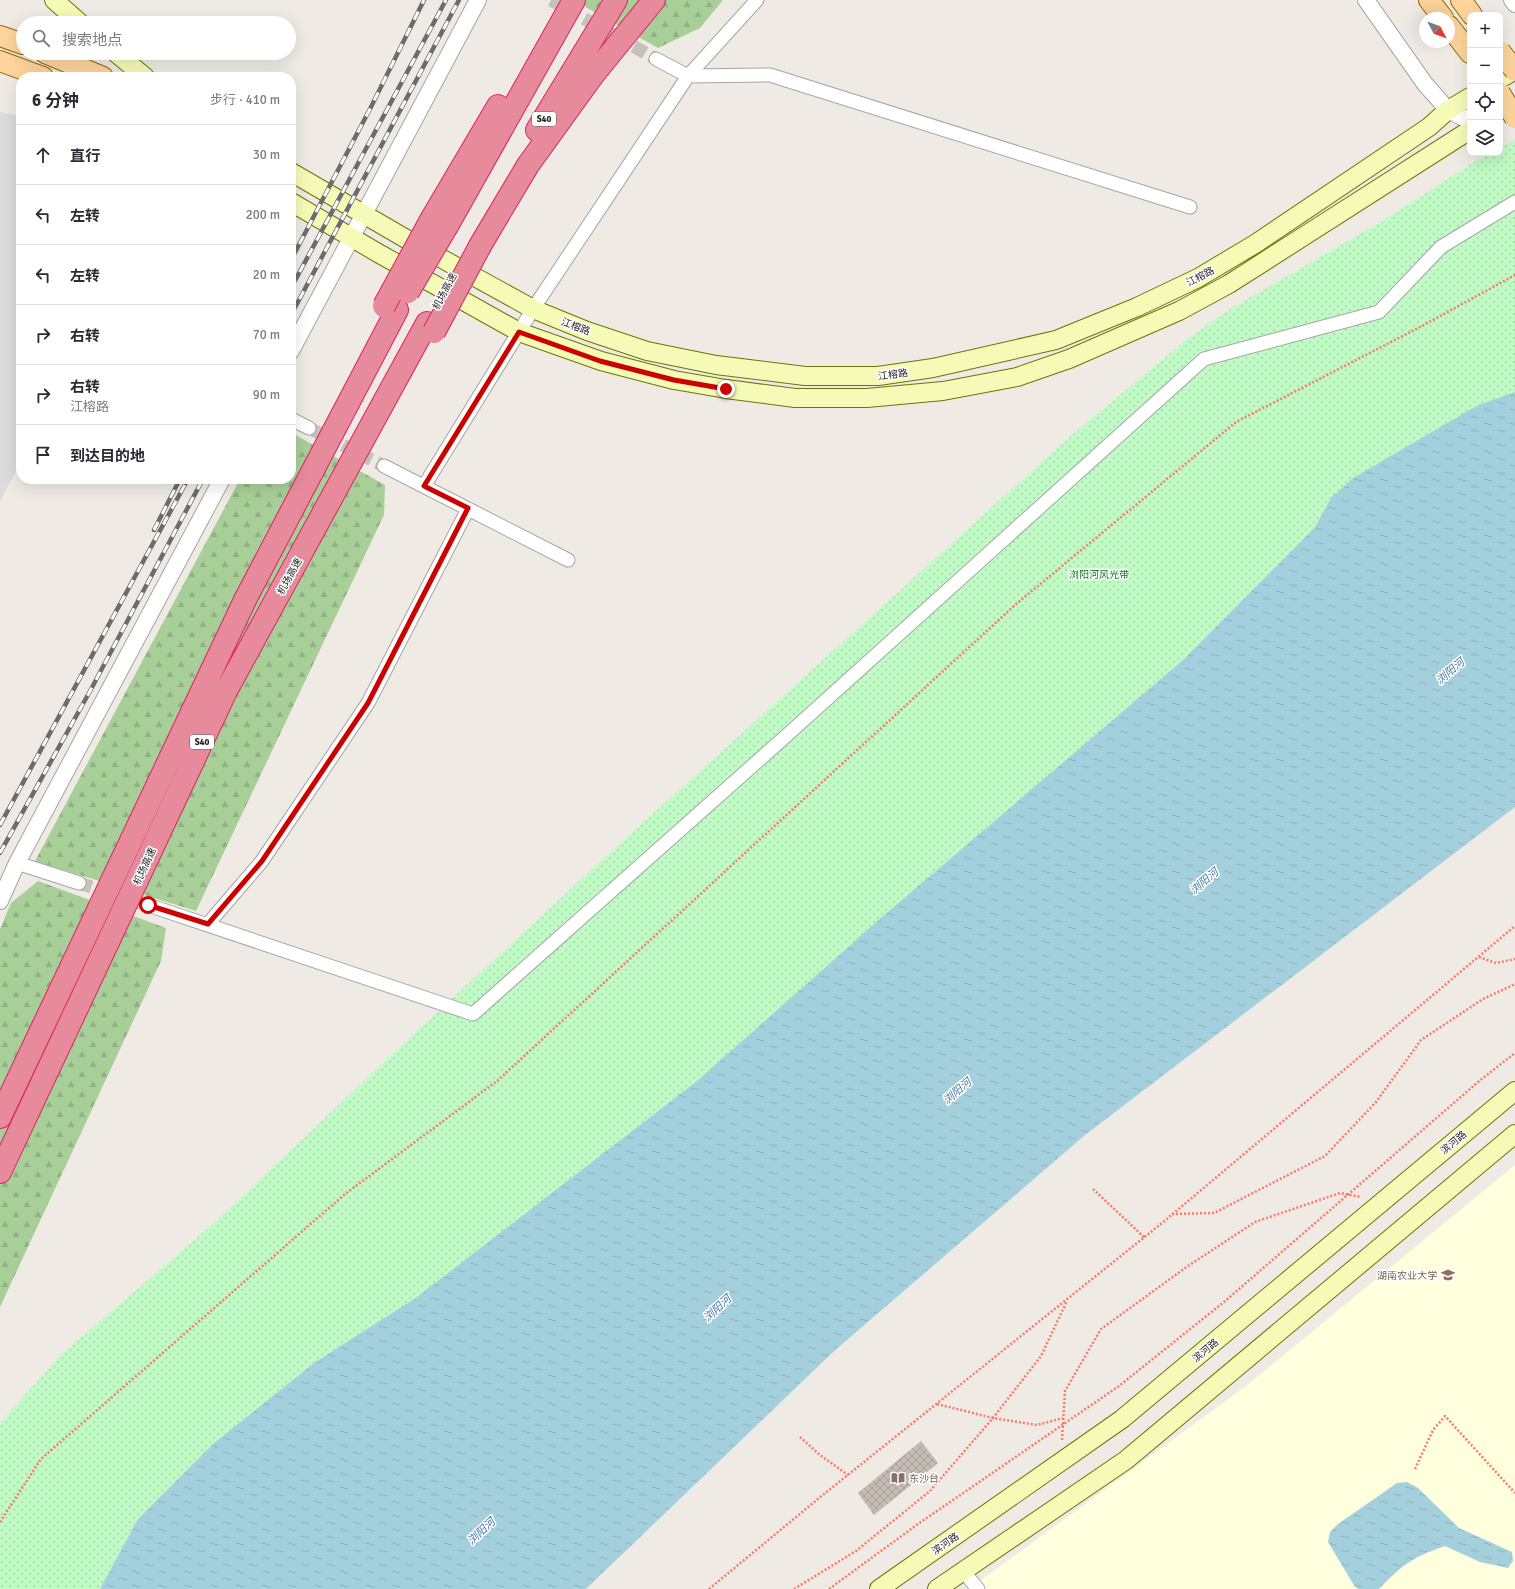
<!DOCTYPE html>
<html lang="zh">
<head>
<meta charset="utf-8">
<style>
	:root { --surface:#fff; --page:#f2f2f3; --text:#2b2b33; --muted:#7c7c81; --line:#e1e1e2 }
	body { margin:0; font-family:Signika,"Noto Sans SC",sans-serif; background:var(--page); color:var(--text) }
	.controls { position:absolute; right:12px; top:12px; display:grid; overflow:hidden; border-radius:8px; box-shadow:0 4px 16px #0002 }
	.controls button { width:36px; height:36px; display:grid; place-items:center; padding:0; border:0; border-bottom:1px solid var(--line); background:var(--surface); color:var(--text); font:20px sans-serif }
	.compass { position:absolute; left:1419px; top:12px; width:36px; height:36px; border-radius:50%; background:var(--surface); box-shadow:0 4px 16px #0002; rotate:131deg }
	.stop { position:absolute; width:12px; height:12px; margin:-9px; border:3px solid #cc0200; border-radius:50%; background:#fff }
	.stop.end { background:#cc0200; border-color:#fff; box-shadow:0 1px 4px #0008 }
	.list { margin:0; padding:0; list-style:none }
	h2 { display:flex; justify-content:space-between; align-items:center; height:52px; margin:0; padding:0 16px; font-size:17px }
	h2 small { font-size:13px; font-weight:400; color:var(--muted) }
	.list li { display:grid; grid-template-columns:26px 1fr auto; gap:12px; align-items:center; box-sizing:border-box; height:60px; padding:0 16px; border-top:1px solid var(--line) }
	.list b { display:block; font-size:15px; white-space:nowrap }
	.list p { margin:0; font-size:13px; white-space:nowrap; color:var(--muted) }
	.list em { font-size:13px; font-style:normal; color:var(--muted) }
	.icon { flex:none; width:22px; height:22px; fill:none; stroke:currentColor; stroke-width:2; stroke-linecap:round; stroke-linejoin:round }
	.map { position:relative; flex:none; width:1515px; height:1589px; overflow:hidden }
	.search { position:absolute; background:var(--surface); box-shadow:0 4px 16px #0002; left:16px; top:16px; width:280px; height:44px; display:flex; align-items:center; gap:10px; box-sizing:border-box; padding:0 14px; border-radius:22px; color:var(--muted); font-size:15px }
	.panel { position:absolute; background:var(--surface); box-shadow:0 4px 16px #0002; left:16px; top:72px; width:280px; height:412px; border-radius:16px }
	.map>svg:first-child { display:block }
</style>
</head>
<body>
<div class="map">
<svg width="1515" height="1589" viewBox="0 0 1515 1589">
	<defs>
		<pattern id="forest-firs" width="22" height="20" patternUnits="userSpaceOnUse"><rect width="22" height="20" fill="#a8cf98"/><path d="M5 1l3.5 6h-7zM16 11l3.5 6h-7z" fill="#90b183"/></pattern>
		<pattern id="park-dots" width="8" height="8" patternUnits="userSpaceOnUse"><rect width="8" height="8" fill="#c0fac5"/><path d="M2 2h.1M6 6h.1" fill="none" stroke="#a5d6a9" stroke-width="1.8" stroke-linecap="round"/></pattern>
		<pattern id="water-ripples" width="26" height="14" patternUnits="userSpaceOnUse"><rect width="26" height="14" fill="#a4d0dd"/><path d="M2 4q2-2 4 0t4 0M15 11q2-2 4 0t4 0" fill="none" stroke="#8db2bd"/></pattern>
		<pattern id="building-cross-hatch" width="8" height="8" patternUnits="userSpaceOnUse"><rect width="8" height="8" fill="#c4bbb3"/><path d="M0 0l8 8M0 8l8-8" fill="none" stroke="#a8a09a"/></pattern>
	</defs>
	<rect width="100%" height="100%" fill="#efebe4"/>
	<path fill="#dcdbdb" d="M 0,112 L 21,116 L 21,462 L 0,501 Z"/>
	<path fill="#ffd" d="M 1515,1165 L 1515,1589 L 969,1589 L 1246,1386 Z"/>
	<path fill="url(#forest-firs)" d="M 573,0 L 723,0 L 700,28 L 658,48 Z
		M 292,433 L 385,485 L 384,515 L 196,911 L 35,861 L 240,479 L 291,479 Z
		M 38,881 L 166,928 L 161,961 L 0,1307 L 0,929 L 11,903 Z"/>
	<path fill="url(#park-dots)" d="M 1515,140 L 1515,392 L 1478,405 L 1331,498 L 1315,527 L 1183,660 L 882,917 L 697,1081 L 417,1297 L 314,1363 L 213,1444 L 138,1519 L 100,1589 L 0,1589 L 0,1423 L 62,1354 L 212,1225 L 416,1032 L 612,851 L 1072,435 L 1190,337 L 1230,309 L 1381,222 L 1476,161 L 1491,153 L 1500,153 L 1500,148 Z"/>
	<path fill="url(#water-ripples)" d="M 1515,392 L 1515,807 L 1085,1135 L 833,1352 L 586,1589 L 100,1589 L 138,1519 L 213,1444 L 314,1363 L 417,1297 L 697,1081 L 882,917 L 1183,660 L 1315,527 L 1331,498 L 1353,478 L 1478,405 Z
		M 1407,1482 L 1418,1488 L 1459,1528 L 1512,1552 L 1513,1561 L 1508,1568 L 1480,1562 L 1445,1546 C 1413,1557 1402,1565 1379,1589 L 1359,1589 L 1355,1587 L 1328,1542 L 1330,1532 L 1338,1524 L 1397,1483 Z"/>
	<path fill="url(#building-cross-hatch)" d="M 921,1441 L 938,1463 L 874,1515 L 858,1493 Z"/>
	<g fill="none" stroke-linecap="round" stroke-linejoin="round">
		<path stroke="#c5c2bc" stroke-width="13" stroke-dasharray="13 6" stroke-linecap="butt" d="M 551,0 L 656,59
			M 309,428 L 384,466
			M 79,883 L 148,905"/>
		<g stroke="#a5a5a5" stroke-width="15">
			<path id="minor" d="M 656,59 L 688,76 L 770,75 L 1190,207
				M 291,419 L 309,428
				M 384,466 L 568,560
				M 424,486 L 533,309 L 688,76 L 757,0
				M 17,863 L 79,883
				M 148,905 L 473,1014 L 786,736 L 1204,359 L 1379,312 L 1441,247 L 1515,202
				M 208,924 L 262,861 L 368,703 L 468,509
				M 963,1571 L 978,1589"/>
		</g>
		<g stroke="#a5a5a5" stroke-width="18">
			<path id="tertiary" d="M 1366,0 L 1425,84 L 1448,110 L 1470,121
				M 1512,0 L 1515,4
				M 291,351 L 478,0
				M 0,901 L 17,863 L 222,479"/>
		</g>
		<g stroke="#697604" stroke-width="20">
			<path id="secondary" d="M 54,0 L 80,23
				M 116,53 L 145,77
				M 1500,79 L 1515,70
				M 291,172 L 408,240 L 533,309 L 587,331 L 647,351 L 716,365 L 805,376 L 878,376 L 933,368 L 1056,340 L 1137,307 L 1198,278 L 1255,244 L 1429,127 L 1448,110 L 1470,97
				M 291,202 L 378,253 L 519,332 L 601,361 L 674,380 L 726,389 L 795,398 L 867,398 L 943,391 L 1017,377 L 1069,359 L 1179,311 L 1229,284 L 1470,130
				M 879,1589 L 1122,1419 L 1515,1091
				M 937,1589 L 1126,1460 L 1515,1134"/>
		</g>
		<g stroke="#986700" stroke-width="22">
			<path id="primary" d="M 1429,0 L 1443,18
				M 1461,0 L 1472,15
				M 1449,26 L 1470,53
				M 0,36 L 23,44
				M 45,53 L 103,77
				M 0,61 L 43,77"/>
		</g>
		<g stroke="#dc2260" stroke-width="24">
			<path id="motorway" d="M 537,130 L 616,0
				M 432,218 L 498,106
				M 447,226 L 574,0
				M 481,244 L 528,165 L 593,75 L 654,0
				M 0,1117 L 246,598 L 397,310
				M 0,1172 L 226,691 L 427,323"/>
		</g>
		<path stroke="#fb7969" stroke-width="2.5" stroke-dasharray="2 2" stroke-linecap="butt" d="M 1479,957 L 1496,963 L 1515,959
			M 1093,1189 L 1144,1237
			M 1172,1214 L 1214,1213 L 1325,1156 L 1376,1102 L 1421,1040 L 1483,999 L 1515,984
			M 937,1404 L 993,1418 L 1037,1425 L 1063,1418
			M 800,1437 L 820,1455 L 848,1475
			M 1062,1440 L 1065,1391 L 1101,1329 L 1188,1266 L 1255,1222 L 1340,1193 L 1361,1197
			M 1415,1469 L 1433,1430 L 1445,1416 L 1515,1493
			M 0,1522 L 41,1459 L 345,1194 L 497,1081 L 1015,605 L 1236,422 L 1422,326 L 1515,275
			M 709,1589 L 824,1494 L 1162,1223 L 1515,926
			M 794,1589 L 856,1551 L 930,1491 L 993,1418 L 1041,1356 L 1067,1301
			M 829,1589 L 918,1524 L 1119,1386 L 1224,1302 L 1478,1082 L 1515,1053"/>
		<use href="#minor" stroke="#fff" stroke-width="13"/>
		<use href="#tertiary" stroke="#fff" stroke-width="16"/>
		<use href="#secondary" stroke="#f6fab7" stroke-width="18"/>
		<use href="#primary" stroke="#fdd49b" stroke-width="20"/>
		<use href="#motorway" stroke="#e78a9b" stroke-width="22"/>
		<g stroke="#6c6c6c" stroke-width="4.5">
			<path id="rail" d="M 291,260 L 371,107 L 424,0
				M 291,288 L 446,0
				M 291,315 L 459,0
				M 154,530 L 180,479
				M 0,825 L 188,479
				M 0,853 L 89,693 L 203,479"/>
		</g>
		<use href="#rail" stroke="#fff" stroke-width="3" stroke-dasharray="9" stroke-linecap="butt"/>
		<g stroke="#986700" stroke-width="22" stroke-linecap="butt">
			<path id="primary-bridge" d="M 1500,51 L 1515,71
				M 1500,93 L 1515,118"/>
		</g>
		<g stroke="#dc2260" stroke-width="24" stroke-linecap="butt">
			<path id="motorway-bridge" d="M 408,292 L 447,226
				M 384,306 L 432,218
				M 434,332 L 481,244"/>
		</g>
		<use href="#primary-bridge" stroke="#fdd49b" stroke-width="20"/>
		<use href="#motorway-bridge" stroke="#e78a9b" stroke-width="22"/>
	</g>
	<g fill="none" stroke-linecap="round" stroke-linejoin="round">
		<path stroke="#cc0200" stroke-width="5" d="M 148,905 L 208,924 L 262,861 L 368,703 L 468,508 L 424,486 L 519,332 L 600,361 L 674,380 L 726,389"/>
	</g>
	<defs>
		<g id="university-bare" transform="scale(1.08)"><path d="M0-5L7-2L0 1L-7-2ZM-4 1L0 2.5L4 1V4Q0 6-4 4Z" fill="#8d6e63" stroke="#fff" stroke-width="2.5" paint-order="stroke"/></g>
		<g id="library-bare" transform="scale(1.08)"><path d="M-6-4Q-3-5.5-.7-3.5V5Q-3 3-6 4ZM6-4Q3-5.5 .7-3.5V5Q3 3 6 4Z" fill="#8d6e63" stroke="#fff" stroke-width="2.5" paint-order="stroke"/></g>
	</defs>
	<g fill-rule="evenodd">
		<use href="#university-bare" x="1448" y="1275"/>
		<use href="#library-bare" x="898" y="1478"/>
	</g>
	<g text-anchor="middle" stroke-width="3" stroke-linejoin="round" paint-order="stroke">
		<g fill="#fff" stroke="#626262" stroke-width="1">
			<rect x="532" y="112" width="24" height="14" rx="3"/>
			<rect x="190" y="735" width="24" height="14" rx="3"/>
		</g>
		<g font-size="9" font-weight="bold" fill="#1e1e1e">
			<text x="544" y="122">S40</text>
			<text x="202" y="745">S40</text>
		</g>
		<g font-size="10" fill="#1e1e1e" stroke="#fff">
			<text transform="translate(1200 276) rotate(-28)" y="4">江榕路</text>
			<text transform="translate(444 291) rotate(-62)" y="4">机场高速</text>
			<text transform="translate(576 326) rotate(21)" y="4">江榕路</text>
			<text transform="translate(893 374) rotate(-7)" y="4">江榕路</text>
			<text transform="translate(289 576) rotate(-61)" y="4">机场高速</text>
			<text transform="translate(144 866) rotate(-65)" y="4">机场高速</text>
			<text transform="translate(1453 1142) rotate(-40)" y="4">滨河路</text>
			<text transform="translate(1205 1350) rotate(-40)" y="4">滨河路</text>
			<text transform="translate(945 1543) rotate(-35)" y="4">滨河路</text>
		</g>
		<g font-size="10" fill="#0a7e15" stroke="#fff">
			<text x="1099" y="578">浏阳河风光带</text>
		</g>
		<g font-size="10" fill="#785e54" stroke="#fff" text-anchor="end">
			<text x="1437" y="1279">湖南农业大学</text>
			<text x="909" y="1482" text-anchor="start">东沙台</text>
		</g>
		<g font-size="11" font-style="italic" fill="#4676a7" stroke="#fff">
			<text transform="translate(1450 671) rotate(-40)" y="4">浏阳河</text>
			<text transform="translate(1204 881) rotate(-40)" y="4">浏阳河</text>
			<text transform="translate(957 1091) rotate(-40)" y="4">浏阳河</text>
			<text transform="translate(717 1308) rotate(-43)" y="4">浏阳河</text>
			<text transform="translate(481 1531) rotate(-43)" y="4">浏阳河</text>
		</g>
	</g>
</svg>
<div class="controls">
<button>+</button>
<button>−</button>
<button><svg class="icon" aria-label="locate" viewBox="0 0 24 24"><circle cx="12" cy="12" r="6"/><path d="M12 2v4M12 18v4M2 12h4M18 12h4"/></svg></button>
<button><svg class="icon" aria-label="layers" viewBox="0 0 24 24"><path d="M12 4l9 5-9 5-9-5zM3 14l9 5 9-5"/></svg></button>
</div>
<svg class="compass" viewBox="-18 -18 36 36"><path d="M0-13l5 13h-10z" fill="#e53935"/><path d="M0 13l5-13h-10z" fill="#7c7c81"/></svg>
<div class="stop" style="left:148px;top:905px"></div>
<div class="stop end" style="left:726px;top:389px"></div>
<div class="search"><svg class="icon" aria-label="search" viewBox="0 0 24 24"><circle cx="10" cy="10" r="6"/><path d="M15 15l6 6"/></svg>搜索地点</div>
<section class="panel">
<h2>6 分钟<small>步行 · 410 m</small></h2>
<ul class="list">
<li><svg class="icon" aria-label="ahead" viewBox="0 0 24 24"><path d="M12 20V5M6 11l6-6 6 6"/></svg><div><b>直行</b></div><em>30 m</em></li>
<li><svg class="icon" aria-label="left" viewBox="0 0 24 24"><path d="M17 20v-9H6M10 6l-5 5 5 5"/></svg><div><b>左转</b></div><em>200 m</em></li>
<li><svg class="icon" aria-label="left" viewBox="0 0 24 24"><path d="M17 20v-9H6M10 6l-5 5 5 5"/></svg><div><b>左转</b></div><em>20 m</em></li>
<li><svg class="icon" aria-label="right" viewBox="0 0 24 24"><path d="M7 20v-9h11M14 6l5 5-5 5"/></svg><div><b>右转</b></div><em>70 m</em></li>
<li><svg class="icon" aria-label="right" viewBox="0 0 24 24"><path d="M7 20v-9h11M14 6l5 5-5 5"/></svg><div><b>右转</b><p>江榕路</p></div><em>90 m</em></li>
<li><svg class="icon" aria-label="arrive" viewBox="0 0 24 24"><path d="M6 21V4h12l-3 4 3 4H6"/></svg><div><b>到达目的地</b></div></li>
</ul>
</section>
</div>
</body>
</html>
